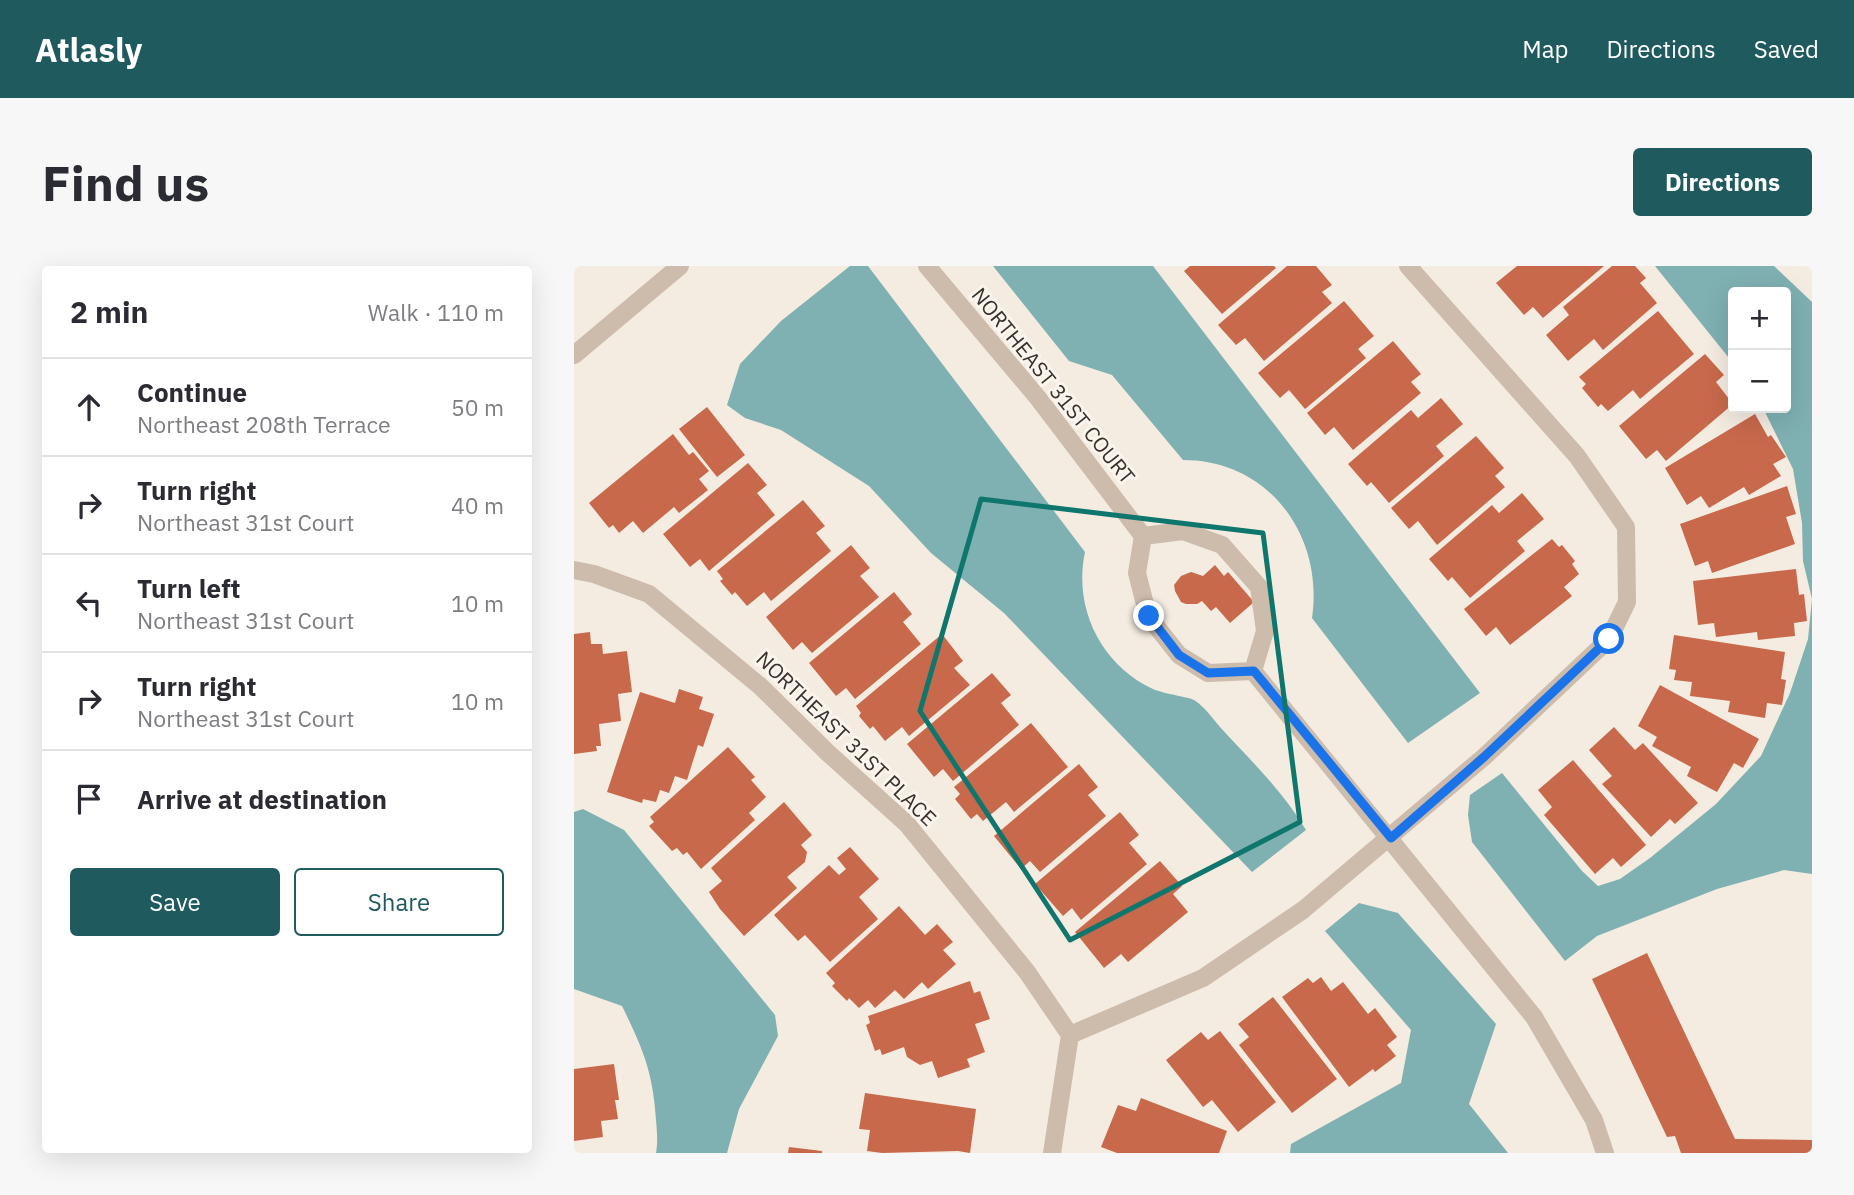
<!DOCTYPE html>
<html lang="en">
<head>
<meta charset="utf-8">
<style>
	:root { --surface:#fff; --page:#f7f7f7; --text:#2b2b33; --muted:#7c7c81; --line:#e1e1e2; --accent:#1f5a5e }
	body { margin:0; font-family:"IBM Plex Sans",sans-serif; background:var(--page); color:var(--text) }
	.controls { position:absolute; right:21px; top:21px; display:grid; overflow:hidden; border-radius:7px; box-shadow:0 7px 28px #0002 }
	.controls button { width:63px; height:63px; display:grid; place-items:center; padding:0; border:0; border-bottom:2px solid var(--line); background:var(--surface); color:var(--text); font:35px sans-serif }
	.stop { position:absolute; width:21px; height:21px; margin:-16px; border:5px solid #1a73e8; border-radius:50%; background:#fff }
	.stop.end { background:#1a73e8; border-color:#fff; box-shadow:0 2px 7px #0008 }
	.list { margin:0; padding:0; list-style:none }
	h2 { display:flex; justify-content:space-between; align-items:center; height:91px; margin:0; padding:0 28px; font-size:30px }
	h2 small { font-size:23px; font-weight:400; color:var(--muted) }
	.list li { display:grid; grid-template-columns:46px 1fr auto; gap:21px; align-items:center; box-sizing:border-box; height:98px; padding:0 28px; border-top:2px solid var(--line) }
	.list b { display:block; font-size:26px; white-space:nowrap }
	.list p { margin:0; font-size:23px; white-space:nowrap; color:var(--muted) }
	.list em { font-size:23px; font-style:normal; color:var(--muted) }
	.actions { display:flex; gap:14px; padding:21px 28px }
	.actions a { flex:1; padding:16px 0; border:2px solid var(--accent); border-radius:7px; text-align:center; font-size:24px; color:var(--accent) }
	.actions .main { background:var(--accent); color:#fff }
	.icon { flex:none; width:38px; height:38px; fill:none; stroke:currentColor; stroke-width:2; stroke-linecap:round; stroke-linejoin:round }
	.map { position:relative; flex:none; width:1238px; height:887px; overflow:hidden; border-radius:7px }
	header { display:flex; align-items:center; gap:42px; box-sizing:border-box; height:98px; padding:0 35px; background:var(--accent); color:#fff }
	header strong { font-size:33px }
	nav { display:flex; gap:38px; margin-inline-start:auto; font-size:24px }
	.intro { display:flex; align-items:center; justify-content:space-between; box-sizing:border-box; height:168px; padding:0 42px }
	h1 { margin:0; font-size:49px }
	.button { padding:18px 32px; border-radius:7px; background:var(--accent); color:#fff; font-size:24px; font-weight:700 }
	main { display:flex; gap:42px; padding:0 42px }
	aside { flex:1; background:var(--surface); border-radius:7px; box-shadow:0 7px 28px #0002 }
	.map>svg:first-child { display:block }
</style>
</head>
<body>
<header>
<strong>Atlasly</strong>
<nav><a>Map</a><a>Directions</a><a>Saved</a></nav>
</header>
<div class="intro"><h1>Find us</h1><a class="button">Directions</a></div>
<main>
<aside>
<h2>2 min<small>Walk · 110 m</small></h2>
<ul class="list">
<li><svg class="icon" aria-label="ahead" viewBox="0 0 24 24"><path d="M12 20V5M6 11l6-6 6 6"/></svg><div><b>Continue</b><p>Northeast 208th Terrace</p></div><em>50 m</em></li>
<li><svg class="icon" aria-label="right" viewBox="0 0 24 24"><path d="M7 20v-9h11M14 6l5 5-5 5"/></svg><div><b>Turn right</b><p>Northeast 31st Court</p></div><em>40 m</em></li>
<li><svg class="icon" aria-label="left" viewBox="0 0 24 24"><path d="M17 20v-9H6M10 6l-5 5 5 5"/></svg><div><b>Turn left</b><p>Northeast 31st Court</p></div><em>10 m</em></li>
<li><svg class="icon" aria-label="right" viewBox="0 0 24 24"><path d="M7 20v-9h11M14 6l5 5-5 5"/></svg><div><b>Turn right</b><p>Northeast 31st Court</p></div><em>10 m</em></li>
<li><svg class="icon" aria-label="arrive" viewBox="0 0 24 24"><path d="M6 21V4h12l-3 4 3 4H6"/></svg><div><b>Arrive at destination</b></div></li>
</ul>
<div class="actions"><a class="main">Save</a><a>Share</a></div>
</aside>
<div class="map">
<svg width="1238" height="887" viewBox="0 0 1238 887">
	<rect width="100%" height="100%" fill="#f4ebe1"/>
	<path fill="#7fb0b2" d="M 276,0 L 294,0 L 511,286 C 499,342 527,399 579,423 C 590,428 615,431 620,434 C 630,440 639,453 646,461 C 677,495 708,524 732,564 L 678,606 L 430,347 L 357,287 L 295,220 L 207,164 L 171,152 L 153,139 L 166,98 L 207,55 Z
		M 419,0 L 579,0 L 906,427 L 834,477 L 738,352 C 750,271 696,194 609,194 L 538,109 L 495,95 Z
		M 1081,0 L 1200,0 L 1238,36 L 1238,608 L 1210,604 L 1143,623 L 1023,670 L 991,695 L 898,576 L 894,549 L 896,529 L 928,507 L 1008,605 L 1024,620 L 1046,613 L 1076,592 L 1142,538 L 1187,490 L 1216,427 L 1234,373 L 1238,333 L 1229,295 L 1228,257 L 1219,203 L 1189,142 L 1212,142 L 1212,26 L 1159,26 L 1159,97 Z
		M 9,543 L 50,564 L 201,749 L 204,770 L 165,843 L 153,887 L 82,887 C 84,876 83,866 82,854 C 79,806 69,783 48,740 L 0,723 L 0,546 Z
		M 785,637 L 824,647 L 922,758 L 895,838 L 934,887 L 716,887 L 717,878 L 827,817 L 837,764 L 751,665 Z"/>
	<path fill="#c8694b" d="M 616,0 L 700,0 L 702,2 L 648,48 L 610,5 Z
		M 713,0 L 742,0 L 758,19 L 748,26 L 758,37 L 690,95 L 671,72 L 662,79 L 644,59 Z
		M 943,0 L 1030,0 L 969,52 L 959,41 L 950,49 L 922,17 Z
		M 1038,0 L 1061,0 L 1072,12 L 1066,17 L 1083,37 L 1029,84 L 1020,73 L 994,95 L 972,69 L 995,49 L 989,41 Z
		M 770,35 L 800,70 L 784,83 L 792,92 L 731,143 L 715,124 L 706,132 L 684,107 Z
		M 1084,45 L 1120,88 L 1066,133 L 1059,124 L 1034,145 L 1027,138 L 1024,141 L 1008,122 L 1012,118 L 1005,111 Z
		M 819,75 L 847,108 L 837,116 L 847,127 L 779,184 L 760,161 L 751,169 L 733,147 Z
		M 1131,88 L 1150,109 L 1142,116 L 1159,138 L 1092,195 L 1083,184 L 1072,193 L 1045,160 Z
		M 867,132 L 889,158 L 862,180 L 870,190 L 815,237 L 797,216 L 793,220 L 774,198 L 837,144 L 844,152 Z
		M 133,141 L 171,189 L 143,211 L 105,163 Z
		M 1181,148 L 1194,171 L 1197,169 L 1212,191 L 1199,198 L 1207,210 L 1175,229 L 1170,221 L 1135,242 L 1127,230 L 1113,239 L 1091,202 Z
		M 99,168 L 115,189 L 119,186 L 135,205 L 125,213 L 134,224 L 105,247 L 100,241 L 69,267 L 59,255 L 45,267 L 39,259 L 35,262 L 15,237 Z
		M 902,170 L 930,202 L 921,210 L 931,221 L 863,279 L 844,255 L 835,263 L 817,242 Z
		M 174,197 L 193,219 L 183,227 L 201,249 L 135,305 L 126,293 L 116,301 L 89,268 Z
		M 1213,220 L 1222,248 L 1212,251 L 1221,278 L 1138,307 L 1134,295 L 1121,300 L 1106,258 Z
		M 948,227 L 970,253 L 943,275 L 951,285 L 896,332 L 878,311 L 874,315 L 855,293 L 918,239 L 925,247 Z
		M 229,234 L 251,260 L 242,267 L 257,285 L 197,335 L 190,326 L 173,340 L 161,326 L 158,329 L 146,315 L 149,313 L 143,305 Z
		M 978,273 L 985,281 L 988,279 L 1001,295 L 998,298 L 1005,308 L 990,321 L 998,330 L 936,379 L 922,361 L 912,370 L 890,343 Z
		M 277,279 L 296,302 L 286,310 L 305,331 L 238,387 L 228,376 L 219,384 L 192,351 Z
		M 641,299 L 650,310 L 654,306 L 680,336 L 656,357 L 642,341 L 637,345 L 628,335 L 623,338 L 612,338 L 607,336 L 601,325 L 600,319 L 607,310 L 617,306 L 629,310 Z
		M 1222,303 L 1225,329 L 1230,328 L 1233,355 L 1220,357 L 1221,370 L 1184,374 L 1183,366 L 1142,371 L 1140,357 L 1124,359 L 1119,315 Z
		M 320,326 L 338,348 L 329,356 L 347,378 L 281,433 L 272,422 L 262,430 L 235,397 Z
		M 16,366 L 17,378 L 28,378 L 29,388 L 53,385 L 58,426 L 44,428 L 47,455 L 25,458 L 27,480 L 22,480 L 23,485 L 0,488 L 0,368 Z
		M 368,368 L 389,395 L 380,402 L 396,419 L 335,470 L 328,461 L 311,475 L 299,460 L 296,463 L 285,450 L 287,447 L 282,440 Z
		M 1100,369 L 1211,386 L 1207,413 L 1212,414 L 1208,439 L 1193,437 L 1191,452 L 1154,446 L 1156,435 L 1116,430 L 1118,416 L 1100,414 L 1102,404 L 1095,403 Z
		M 418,407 L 437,429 L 427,437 L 445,459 L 379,515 L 369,503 L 360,511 L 333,478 Z
		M 1086,419 L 1185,473 L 1169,502 L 1160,497 L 1143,526 L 1113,510 L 1117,501 L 1078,480 L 1083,471 L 1064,460 Z
		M 105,423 L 129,431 L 125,443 L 140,448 L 129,481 L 124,479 L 113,514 L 101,510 L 95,527 L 86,524 L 82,536 L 69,533 L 68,537 L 33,526 L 66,426 L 101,437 Z
		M 457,457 L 494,501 L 440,546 L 432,536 L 409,555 L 403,548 L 397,553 L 381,533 L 386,528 L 380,521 Z
		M 1040,461 L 1061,484 L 1069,477 L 1124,537 L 1101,558 L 1096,553 L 1077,571 L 1028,518 L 1038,510 L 1015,484 Z
		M 154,481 L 181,511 L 177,514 L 192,531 L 175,547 L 181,554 L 127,603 L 113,586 L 109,589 L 103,582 L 98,585 L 75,560 L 80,556 L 76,551 Z
		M 999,494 L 1072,579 L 1047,601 L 1039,592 L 1021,608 L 970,549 L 978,541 L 964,524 Z
		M 505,498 L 524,521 L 514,529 L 532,550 L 466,606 L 456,595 L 447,603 L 420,570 Z
		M 210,536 L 238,569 L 227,579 L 233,586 L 231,596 L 213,611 L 223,622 L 170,670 L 146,643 L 135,626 L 148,615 L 137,602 Z
		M 546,546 L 565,569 L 555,577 L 573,598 L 507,654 L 498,642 L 489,650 L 461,618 Z
		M 276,581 L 305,613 L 285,631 L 304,653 L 256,696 L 231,669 L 224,675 L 200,649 L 255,599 L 265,609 L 272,603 L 263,592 Z
		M 586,595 L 608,620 L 599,628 L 614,646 L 554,696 L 547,688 L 530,702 L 501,666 Z
		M 325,640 L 351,669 L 363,658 L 379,676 L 369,684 L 382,698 L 354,723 L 348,716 L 330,733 L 321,724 L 301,742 L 294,734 L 285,742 L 275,732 L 273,735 L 258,720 L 261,717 L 252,707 Z
		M 1073,687 L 1161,873 L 1238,874 L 1238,887 L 1107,887 L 1101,870 L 1093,871 L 1018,713 Z
		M 747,711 L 757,725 L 769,716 L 794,748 L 801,742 L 823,771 L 813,779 L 822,790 L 801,806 L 799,803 L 775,821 L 708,731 L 734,712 L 739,717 Z
		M 396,715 L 400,727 L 406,725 L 416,753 L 401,758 L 411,786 L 393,793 L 396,801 L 364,812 L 358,795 L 346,799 L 333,791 L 330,781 L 308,789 L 306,783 L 301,785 L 292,759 L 296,757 L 294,750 Z
		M 699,731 L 763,813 L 718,847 L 665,779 L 675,771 L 664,758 Z
		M 646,765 L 702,836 L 664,866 L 638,834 L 629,841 L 592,794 L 627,766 L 634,774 Z
		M 40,798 L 45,834 L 41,834 L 44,853 L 27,855 L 29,871 L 0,875 L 0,803 Z
		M 291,827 L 402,843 L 396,887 L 384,885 L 308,887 L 293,885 L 296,864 L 285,863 Z
		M 567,832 L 653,865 L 645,887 L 543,887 L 527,881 L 544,839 L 562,845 Z
		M 215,881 L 248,885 L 248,887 L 214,887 Z"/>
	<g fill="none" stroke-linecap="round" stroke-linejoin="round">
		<path stroke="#cdbbac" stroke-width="18" d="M 353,0 L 464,132 L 569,270 L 563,307 L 574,350 L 605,389 L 634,407 L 679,405
			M 569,270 L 609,265 L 648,279 L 685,321 L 691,365 L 679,405
			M 0,304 L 20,308 L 75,328 L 186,420 L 254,487 L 333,558 L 453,706 L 496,769 L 478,887
			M 679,405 L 960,751 L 1020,854 L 1031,887
			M 496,769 L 629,712 L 729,644 L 910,491 L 1035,373 L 1053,336 L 1052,261 L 1003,190 L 834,0"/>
		<path stroke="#cdbbac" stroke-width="18" d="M 0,89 L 106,0"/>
	</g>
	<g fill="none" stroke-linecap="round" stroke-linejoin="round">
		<path stroke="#1a73e8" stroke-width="9" d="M 575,350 L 605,389 L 634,407 L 680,405 L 817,572 L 910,491 L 1035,373"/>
	</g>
	<path fill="none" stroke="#0f766e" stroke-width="5" stroke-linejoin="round" d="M 407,233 L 689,267 L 726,556 L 496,674 L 346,445 Z"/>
	<g text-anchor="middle" stroke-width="6" stroke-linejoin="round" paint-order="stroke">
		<g font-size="21" fill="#3b302b" stroke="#fbf5ee">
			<text transform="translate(479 120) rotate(51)" y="7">NORTHEAST 31ST COURT</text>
			<text transform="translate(272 473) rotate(44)" y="7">NORTHEAST 31ST PLACE</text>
		</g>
	</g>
</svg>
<div class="controls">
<button>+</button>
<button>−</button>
</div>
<div class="stop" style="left:1035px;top:373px"></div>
<div class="stop end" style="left:575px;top:350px"></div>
</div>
</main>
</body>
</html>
